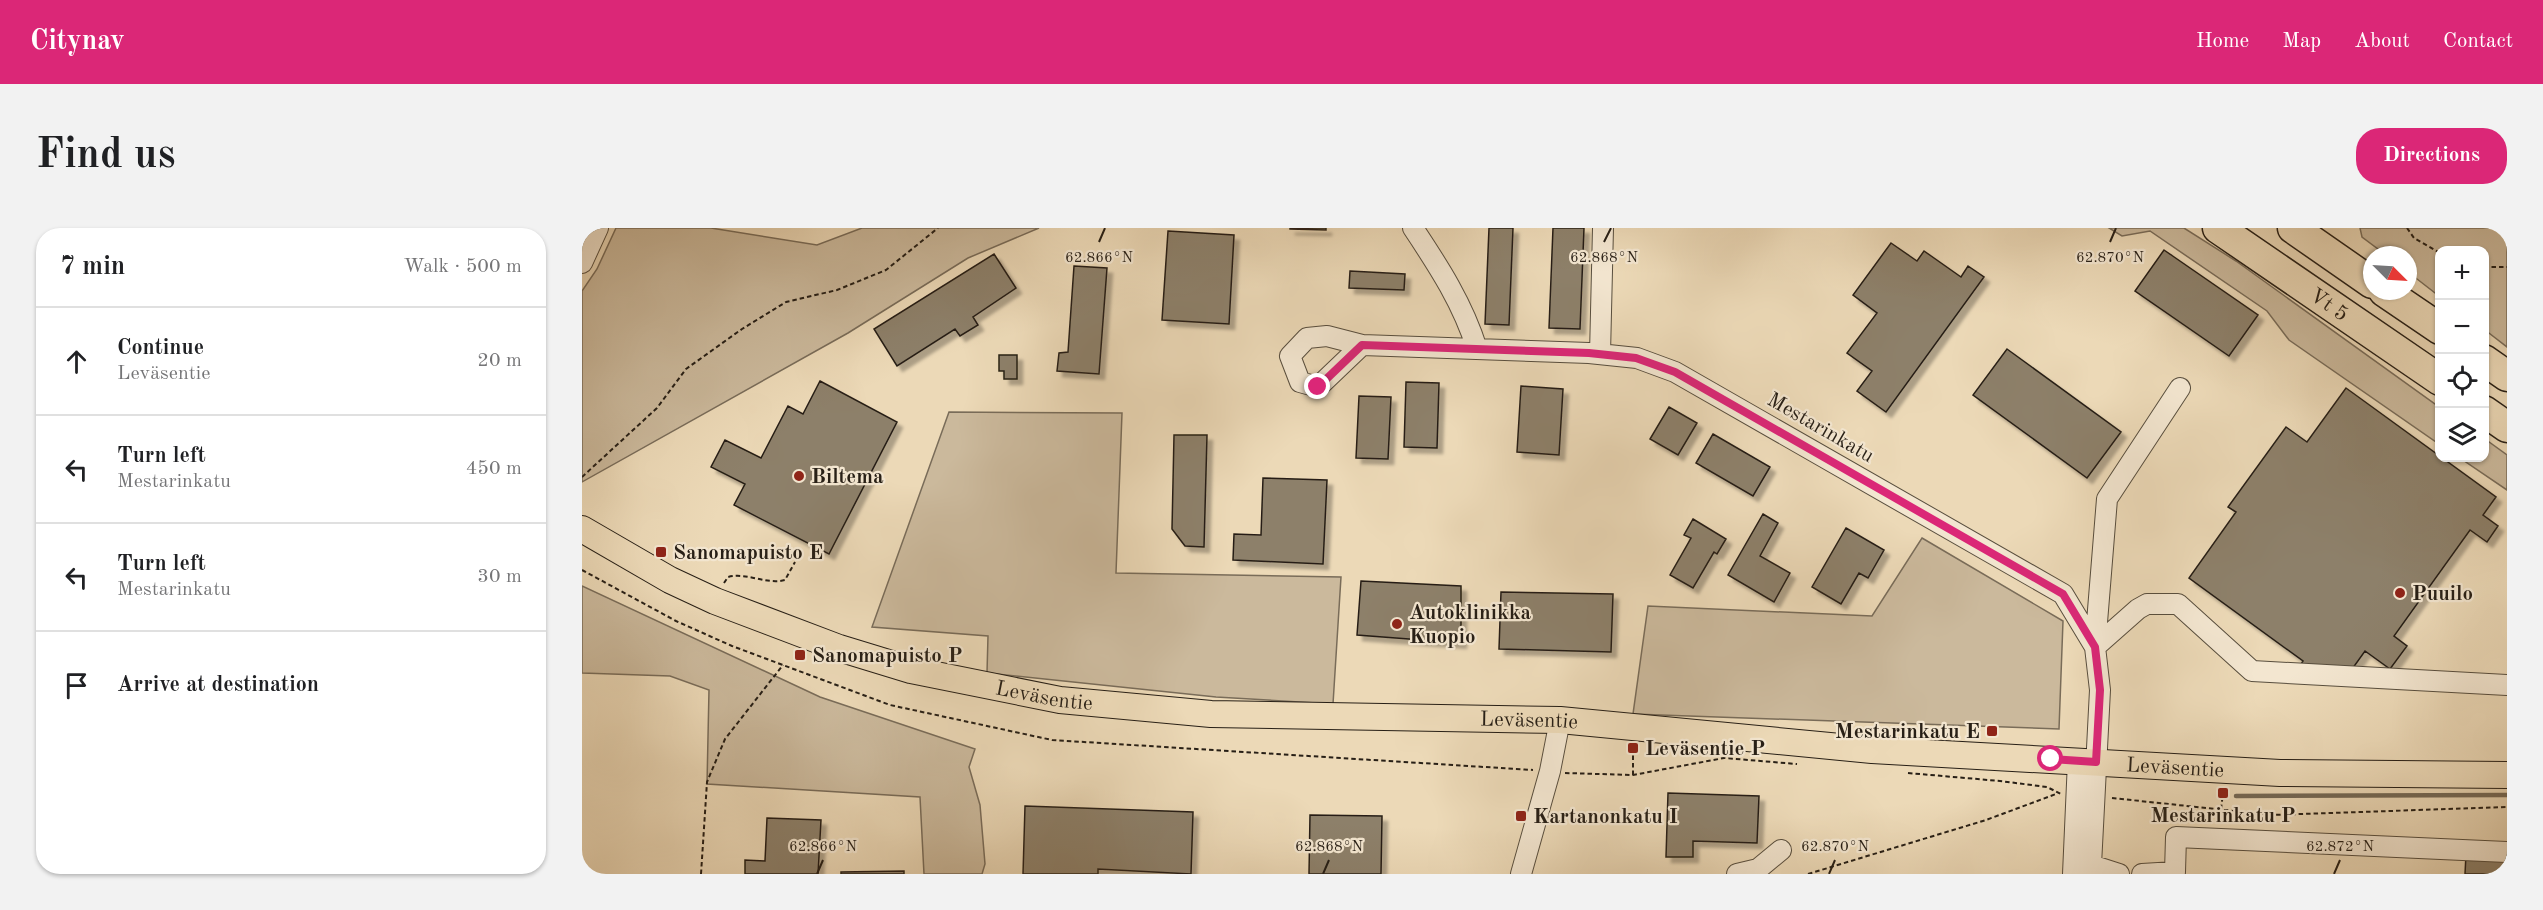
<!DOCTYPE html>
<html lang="en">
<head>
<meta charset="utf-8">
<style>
	:root { --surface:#fff; --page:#f2f2f2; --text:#202124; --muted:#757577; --line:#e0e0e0; --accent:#db2777 }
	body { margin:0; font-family:"Old Standard TT",serif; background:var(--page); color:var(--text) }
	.controls { position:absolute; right:18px; top:18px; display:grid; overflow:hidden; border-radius:12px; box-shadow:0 2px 4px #0004 }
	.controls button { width:54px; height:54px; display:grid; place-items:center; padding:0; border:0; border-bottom:2px solid var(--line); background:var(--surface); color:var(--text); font:30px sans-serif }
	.compass { position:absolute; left:1781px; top:18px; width:54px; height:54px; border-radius:50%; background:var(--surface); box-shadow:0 2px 4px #0004; rotate:114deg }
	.stop { position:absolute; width:18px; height:18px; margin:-14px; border:4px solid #db2777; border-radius:50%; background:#fff }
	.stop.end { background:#db2777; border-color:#fff; box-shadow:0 2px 6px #0008 }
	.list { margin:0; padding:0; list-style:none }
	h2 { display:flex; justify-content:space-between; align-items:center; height:78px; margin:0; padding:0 24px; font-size:26px }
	h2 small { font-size:20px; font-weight:400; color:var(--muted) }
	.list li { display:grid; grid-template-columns:39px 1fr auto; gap:18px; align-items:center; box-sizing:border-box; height:108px; padding:0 24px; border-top:2px solid var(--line) }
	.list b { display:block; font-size:22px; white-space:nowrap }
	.list p { margin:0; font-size:20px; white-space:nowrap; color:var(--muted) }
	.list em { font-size:20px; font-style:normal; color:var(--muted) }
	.icon { flex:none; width:33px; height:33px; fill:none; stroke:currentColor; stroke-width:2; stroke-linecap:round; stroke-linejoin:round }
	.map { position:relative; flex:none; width:1925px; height:646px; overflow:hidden; border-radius:24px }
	header { display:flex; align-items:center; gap:36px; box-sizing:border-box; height:84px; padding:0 30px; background:var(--accent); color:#fff }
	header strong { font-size:28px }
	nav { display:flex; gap:33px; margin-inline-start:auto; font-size:21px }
	.intro { display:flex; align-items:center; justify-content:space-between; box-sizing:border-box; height:144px; padding:0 36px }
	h1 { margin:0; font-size:42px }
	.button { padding:15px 27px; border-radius:24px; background:var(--accent); color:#fff; font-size:21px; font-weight:700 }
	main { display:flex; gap:36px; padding:0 36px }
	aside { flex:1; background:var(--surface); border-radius:24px; box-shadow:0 2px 4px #0004 }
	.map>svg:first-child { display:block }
</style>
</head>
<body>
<header>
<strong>Citynav</strong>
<nav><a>Home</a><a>Map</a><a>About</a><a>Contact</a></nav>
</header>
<div class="intro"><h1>Find us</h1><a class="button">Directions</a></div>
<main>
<aside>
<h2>7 min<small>Walk · 500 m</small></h2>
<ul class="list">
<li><svg class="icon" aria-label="ahead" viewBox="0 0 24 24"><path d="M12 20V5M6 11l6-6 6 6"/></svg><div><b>Continue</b><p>Leväsentie</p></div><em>20 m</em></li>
<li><svg class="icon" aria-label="left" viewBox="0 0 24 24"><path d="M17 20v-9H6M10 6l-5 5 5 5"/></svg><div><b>Turn left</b><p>Mestarinkatu</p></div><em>450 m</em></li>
<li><svg class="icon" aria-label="left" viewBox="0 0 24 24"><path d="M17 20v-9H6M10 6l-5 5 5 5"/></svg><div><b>Turn left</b><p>Mestarinkatu</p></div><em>30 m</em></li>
<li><svg class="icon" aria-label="arrive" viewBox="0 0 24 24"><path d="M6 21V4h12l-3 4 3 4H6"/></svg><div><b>Arrive at destination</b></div></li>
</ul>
</aside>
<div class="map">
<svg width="1925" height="646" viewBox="0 0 1925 646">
	<defs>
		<filter id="shadow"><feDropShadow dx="5.5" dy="5.5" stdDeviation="1.5" flood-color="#0004"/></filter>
	</defs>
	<rect width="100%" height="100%" fill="#ecd9b7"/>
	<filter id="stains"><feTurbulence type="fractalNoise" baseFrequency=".00333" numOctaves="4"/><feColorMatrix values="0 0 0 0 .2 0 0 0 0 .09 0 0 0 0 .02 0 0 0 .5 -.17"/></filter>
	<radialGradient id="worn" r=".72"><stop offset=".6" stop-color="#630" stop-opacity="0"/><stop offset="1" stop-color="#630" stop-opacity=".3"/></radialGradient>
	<path fill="#cbb99c" stroke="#796c59" stroke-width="1.5" d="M 34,0 L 129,0 L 235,17 L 280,0 L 457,0 L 386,30 L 266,105 L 0,254 L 0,63 L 15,41 Z
		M 1527,0 L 1602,0 L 1654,33 L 1857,179 L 1857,216 L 1707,112 L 1685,83 L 1568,3 L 1540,8 Z
		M 1778,0 L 1925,0 L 1925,119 L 1903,102 L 1902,22 L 1858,22 L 1857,68 L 1826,44 L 1826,27 L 1804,27 L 1780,9 Z
		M 367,184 L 540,185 L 534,345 L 759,349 L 751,476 L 634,469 L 405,445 L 406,408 L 290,399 Z
		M 1903,211 L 1925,227 L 1925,262 L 1878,230 L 1902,230 Z
		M 1340,310 L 1481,393 L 1477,501 L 1051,486 L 1066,378 L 1290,388 Z
		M 0,358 L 238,469 L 393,521 L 387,539 L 398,577 L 403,636 L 400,646 L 342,646 L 338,569 L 125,556 L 127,462 L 88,448 L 0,445 Z"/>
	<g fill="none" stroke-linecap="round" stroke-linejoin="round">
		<path stroke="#756956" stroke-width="4.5" d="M 1654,568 L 1925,567"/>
	</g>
	<path fill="#8d806a" stroke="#271f16" stroke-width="1.5" filter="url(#shadow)" d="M 708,0 L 744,0 L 744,2 L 708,1 Z
		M 907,0 L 931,0 L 927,97 L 903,96 Z
		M 971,0 L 1002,0 L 998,101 L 967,100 Z
		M 586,3 L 652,7 L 647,96 L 580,92 Z
		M 1309,15 L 1335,33 L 1342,23 L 1379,49 L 1386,38 L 1402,49 L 1304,184 L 1275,163 L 1290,143 L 1265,125 L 1295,85 L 1271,67 Z
		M 1582,22 L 1676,87 L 1647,128 L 1553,63 Z
		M 412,26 L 434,60 L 391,89 L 396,97 L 378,108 L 373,101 L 315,138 L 292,101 Z
		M 492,38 L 525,40 L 517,146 L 475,143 L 477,125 L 486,124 Z
		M 768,43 L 823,46 L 822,62 L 767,60 Z
		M 1425,121 L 1539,204 L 1505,250 L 1391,167 Z
		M 417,127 L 435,127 L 435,151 L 422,151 L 422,143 L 417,143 Z
		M 238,153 L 315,194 L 247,326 L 152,277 L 163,256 L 129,239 L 143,212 L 179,230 L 206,178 L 221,186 Z
		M 824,154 L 857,155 L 855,220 L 822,219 Z
		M 939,158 L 981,161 L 977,227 L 935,224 Z
		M 1764,160 L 1914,269 L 1901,287 L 1916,298 L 1905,314 L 1888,302 L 1812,408 L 1825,418 L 1808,441 L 1783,423 L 1768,444 L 1716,441 L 1721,433 L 1607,350 L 1654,284 L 1646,279 L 1704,199 L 1725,214 Z
		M 777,168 L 809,169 L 806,231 L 774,230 Z
		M 1087,179 L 1115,195 L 1096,227 L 1068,211 Z
		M 1131,206 L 1188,239 L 1171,268 L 1114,235 Z
		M 592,207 L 625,207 L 622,319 L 603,318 L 590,301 Z
		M 681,250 L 745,252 L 741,336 L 651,332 L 652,306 L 679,307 Z
		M 1181,286 L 1196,295 L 1178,328 L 1208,345 L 1192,374 L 1146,347 Z
		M 1111,291 L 1144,311 L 1135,326 L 1132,324 L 1111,360 L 1088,347 L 1109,310 L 1102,307 Z
		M 1264,300 L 1302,322 L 1286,350 L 1277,345 L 1259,376 L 1230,359 Z
		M 779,353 L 879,358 L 879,415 L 775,407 Z
		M 919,364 L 1031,366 L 1029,424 L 917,421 Z
		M 1086,565 L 1177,568 L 1175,615 L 1111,613 L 1111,629 L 1084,629 Z
		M 443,578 L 611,584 L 609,646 L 516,641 L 516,646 L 441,646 Z
		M 728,587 L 800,588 L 799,646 L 727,646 Z
		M 185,590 L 239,592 L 236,646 L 163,646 L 163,632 L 183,633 Z
		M 1884,626 L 1925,627 L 1925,646 L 1883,646 Z
		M 322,643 L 322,646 L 259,646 L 259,644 Z"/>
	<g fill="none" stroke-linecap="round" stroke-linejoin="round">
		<g stroke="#584e3e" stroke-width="22">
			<path id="minor" d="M 831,0 C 857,39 881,76 895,121
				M 0,35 L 16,0
				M 780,117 L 736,159 L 718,154 L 708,128 L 725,110 L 745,108 L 780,117 L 1007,125 L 1055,130 L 1093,144 L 1481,366 L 1513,419 L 1518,462 L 1509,637 L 1503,646
				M 1018,126 L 1021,0
				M 1513,419 L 1556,381 L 1565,376 L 1596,376 L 1670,443 L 1925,457
				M 1513,419 L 1525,271 L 1598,160
				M 1509,637 L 1537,646
				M 939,646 L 968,543 L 978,492
				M 1155,646 L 1176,641 L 1199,622
				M 1491,646 L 1496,533
				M 1560,646 L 1593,644 L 1594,609 L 1925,624"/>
		</g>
		<g stroke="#271f16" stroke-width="28">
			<g id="major">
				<path id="s1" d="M 0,301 L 88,352 L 133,373 L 257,420 L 329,442 L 478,472 L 629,486 L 978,492 L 1290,522 L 1698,545 L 1925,547"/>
			</g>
		</g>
		<g stroke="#271f16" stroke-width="33">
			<g id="highway">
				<path id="s2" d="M 1636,0 L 1858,152"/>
				<path d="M 1711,0 L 1790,55"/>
				<path d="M 1802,63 L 1858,101"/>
				<path d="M 1902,132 L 1925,148"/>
				<path d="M 1902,183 L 1925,199"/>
			</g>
		</g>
		<path stroke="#271f16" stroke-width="2" stroke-dasharray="4.5 3" stroke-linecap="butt" d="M 1825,0 L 1832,10 L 1858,25
			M 1902,39 L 1925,39
			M 0,249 L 75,180 L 104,141 L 160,101 L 204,74 L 255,62 L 304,42 L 356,0
			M 0,342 L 94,393 L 150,418 L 308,477 L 470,512 L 951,542
			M 142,355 L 146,349 C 165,344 184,357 203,352 L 213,334
			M 983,545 L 1051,547 L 1142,530 L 1215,536
			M 1326,545 L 1418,553 L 1465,559 L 1479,566
			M 1051,547 L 1051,520
			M 1530,570 L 1690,587 L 1925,579
			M 1639,581 L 1641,565
			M 119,646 L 125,554 L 143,511 L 201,437
			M 1226,646 L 1404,592 L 1474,566"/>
		<use href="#minor" stroke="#f3e6d0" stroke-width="20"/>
		<use href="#major" stroke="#ecd9b7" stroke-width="26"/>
		<use href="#highway" stroke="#ecd9b7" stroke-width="30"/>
	</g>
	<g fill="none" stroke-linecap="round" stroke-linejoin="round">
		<path stroke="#db2777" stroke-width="8" d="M 736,159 L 780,117 L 1007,125 L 1054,130 L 1093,144 L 1481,366 L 1513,419 L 1518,462 L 1514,534 L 1469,531"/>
	</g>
	<path fill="none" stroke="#271f16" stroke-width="2" d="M 517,14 L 523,0M 1022,14 L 1029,0M 1528,14 L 1534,0M 235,646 L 241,632M 741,646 L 747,632M 1247,646 L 1253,632M 1752,646 L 1758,632"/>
	<g fill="#8f2418" stroke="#f3e6d0" stroke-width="2">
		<circle cx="217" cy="248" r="6"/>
		<rect x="73" y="318" width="12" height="12" rx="3"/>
		<circle cx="1818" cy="365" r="6"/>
		<circle cx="815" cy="396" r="6"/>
		<rect x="212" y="421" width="12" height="12" rx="3"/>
		<rect x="1404" y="497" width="12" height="12" rx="3"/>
		<rect x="1045" y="514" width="12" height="12" rx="3"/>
		<rect x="1635" y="559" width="12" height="12" rx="3"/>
		<rect x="933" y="582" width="12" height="12" rx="3"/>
	</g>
	<g text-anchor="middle" stroke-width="4.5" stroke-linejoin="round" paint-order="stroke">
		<g font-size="21" fill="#271f16" stroke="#f3e6d0">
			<text dy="7" stroke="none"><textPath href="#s2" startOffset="135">Vt 5</textPath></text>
			<text transform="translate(1239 199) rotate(30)" y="7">Mestarinkatu</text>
			<text dy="7" stroke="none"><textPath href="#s1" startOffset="495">Leväsentie</textPath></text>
			<text dy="7" stroke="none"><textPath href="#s1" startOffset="981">Leväsentie</textPath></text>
			<text dy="7" stroke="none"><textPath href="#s1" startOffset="1629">Leväsentie</textPath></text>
		</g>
		<g font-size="21" font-weight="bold" fill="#271f16" stroke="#f3e6d0" text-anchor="start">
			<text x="229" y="255">Biltema</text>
			<text x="91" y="331">Sanomapuisto E</text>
			<text x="1830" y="372">Puuilo</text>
			<text x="827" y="391">Autoklinikka<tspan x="827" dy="24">Kuopio</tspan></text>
			<text x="230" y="434">Sanomapuisto P</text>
			<text x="1398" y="510" text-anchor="end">Mestarinkatu E</text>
			<text x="1063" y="527">Leväsentie P</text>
			<text x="1641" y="594" text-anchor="middle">Mestarinkatu P</text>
			<text x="951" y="595">Kartanonkatu I</text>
		</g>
	</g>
	<g font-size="15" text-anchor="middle" fill="#271f16" stroke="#f3e6d0" stroke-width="4.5" stroke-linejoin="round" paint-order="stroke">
		<text x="517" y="34">62.866°N</text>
		<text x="1022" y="34">62.868°N</text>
		<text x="1528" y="34">62.870°N</text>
		<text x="241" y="623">62.866°N</text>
		<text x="747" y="623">62.868°N</text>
		<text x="1253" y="623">62.870°N</text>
		<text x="1758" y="623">62.872°N</text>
	</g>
	<rect width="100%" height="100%" filter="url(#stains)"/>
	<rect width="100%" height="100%" fill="url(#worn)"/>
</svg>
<div class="controls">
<button>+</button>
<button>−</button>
<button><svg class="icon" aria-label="locate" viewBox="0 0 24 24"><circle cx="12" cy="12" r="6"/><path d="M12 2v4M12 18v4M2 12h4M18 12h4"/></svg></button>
<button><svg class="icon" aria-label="layers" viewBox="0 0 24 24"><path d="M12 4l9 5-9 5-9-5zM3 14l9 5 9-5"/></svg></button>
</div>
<svg class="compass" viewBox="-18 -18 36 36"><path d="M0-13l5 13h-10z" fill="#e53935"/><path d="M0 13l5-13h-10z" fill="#757577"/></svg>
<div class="stop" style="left:1469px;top:531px"></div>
<div class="stop end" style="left:736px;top:159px"></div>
</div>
</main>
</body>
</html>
